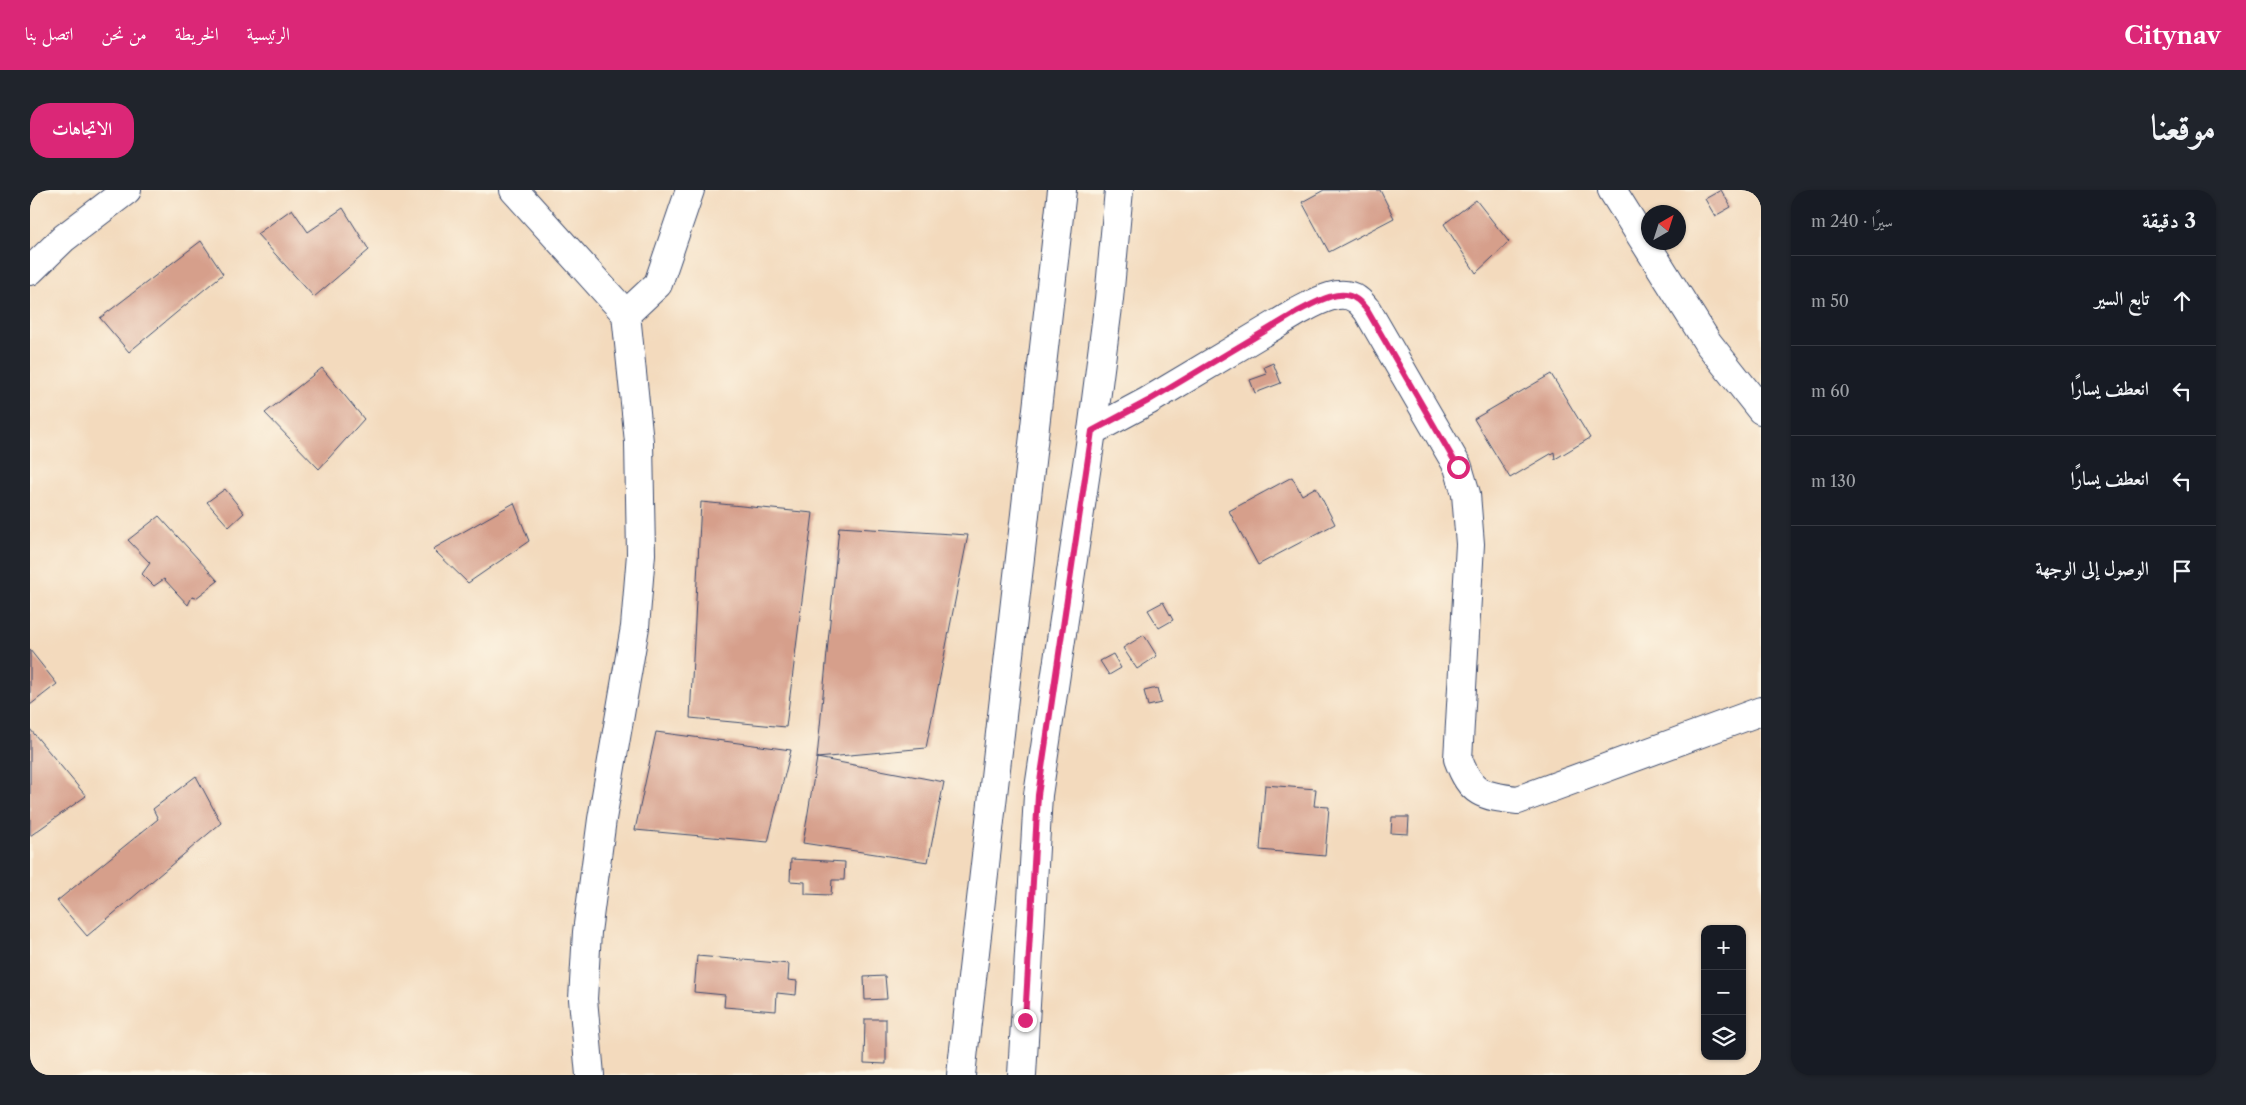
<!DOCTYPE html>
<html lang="ar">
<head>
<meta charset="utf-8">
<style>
	:root { --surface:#171b24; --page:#20242c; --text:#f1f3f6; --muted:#9ea1a6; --line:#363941; --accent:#db2777 }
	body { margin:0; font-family:"Libre Caslon Text",Amiri,serif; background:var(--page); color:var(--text); direction:rtl }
	.controls { position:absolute; right:15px; bottom:15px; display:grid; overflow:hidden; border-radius:10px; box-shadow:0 1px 4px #0004 }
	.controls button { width:45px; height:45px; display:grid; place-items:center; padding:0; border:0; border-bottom:1px solid var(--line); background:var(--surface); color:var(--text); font:25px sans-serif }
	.compass { position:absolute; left:1611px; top:15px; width:45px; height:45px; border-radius:50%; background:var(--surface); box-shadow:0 1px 4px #0004; rotate:39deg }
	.stop { position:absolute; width:15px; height:15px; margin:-11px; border:4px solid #db2777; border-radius:50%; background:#fff }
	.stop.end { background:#db2777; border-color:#fff; box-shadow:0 1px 5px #0008 }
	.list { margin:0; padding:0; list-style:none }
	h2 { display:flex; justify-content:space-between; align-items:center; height:65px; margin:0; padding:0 20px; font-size:21px }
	h2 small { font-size:16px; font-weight:400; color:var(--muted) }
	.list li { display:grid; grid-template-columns:32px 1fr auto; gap:15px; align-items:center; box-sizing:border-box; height:90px; padding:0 20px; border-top:1px solid var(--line) }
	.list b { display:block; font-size:19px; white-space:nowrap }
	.list em { font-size:16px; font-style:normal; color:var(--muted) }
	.icon { flex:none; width:28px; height:28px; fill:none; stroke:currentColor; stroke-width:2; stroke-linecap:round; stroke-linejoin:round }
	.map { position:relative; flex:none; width:1731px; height:885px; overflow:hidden; direction:ltr; border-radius:20px }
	header { display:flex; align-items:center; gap:30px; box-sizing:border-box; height:70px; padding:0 25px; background:var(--accent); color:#fff }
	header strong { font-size:24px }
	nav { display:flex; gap:28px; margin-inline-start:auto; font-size:18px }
	.intro { display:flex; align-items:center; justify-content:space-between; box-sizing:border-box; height:120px; padding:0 30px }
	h1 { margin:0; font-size:35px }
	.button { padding:12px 22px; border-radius:20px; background:var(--accent); color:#fff; font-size:18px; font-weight:700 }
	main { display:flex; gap:30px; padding:0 30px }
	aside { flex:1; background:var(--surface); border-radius:20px; box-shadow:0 1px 4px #0004 }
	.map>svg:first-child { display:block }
</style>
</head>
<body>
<header>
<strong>Citynav</strong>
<nav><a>الرئيسية</a><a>الخريطة</a><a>من نحن</a><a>اتصل بنا</a></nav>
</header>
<div class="intro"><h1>موقعنا</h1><a class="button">الاتجاهات</a></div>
<main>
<aside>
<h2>3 دقيقة<small>سيرًا · 240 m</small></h2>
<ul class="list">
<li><svg class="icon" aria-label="ahead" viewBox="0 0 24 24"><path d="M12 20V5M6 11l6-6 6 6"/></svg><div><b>تابع السير</b></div><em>50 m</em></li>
<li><svg class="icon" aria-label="left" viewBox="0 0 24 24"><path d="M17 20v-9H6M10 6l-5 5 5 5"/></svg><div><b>انعطف يسارًا</b></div><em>60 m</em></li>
<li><svg class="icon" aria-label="left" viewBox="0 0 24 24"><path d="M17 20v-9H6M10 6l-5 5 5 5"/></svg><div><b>انعطف يسارًا</b></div><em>130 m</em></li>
<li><svg class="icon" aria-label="arrive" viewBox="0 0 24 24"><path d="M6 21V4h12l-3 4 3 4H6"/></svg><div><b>الوصول إلى الوجهة</b></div></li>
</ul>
</aside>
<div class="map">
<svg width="1731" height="885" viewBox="0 0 1731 885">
	<rect width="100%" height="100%" fill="#fcf5e5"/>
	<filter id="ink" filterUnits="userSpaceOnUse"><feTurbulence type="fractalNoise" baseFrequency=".02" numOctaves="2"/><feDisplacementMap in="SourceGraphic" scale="10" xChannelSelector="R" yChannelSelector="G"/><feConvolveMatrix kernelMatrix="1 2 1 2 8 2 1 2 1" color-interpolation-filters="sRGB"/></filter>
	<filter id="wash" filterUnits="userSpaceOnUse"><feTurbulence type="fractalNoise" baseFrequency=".0096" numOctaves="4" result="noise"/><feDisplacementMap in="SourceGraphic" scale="20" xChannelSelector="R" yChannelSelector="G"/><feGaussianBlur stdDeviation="1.12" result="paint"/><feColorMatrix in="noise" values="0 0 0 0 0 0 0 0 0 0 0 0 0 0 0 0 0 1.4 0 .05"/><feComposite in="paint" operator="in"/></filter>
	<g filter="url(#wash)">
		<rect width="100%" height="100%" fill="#f3dabd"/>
		<g id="blocks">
			<path fill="#d69f8b" d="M 1294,0 L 1350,0 L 1364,28 L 1299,62 L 1272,12 Z
				M 1691,0 L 1701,17 L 1685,26 L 1675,9 Z
				M 1446,10 L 1479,52 L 1446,83 L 1414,34 Z
				M 313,18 L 339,60 L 284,107 L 227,44 L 262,19 L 278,42 Z
				M 171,51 L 193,84 L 99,162 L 70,128 Z
				M 1243,173 L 1251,193 L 1225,203 L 1220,190 L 1237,184 L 1234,177 Z
				M 292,178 L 334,229 L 289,279 L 235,223 Z
				M 1521,184 L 1560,248 L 1525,269 L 1524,262 L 1480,288 L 1444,229 Z
				M 1262,287 L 1272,305 L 1286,297 L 1305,334 L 1228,375 L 1199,321 Z
				M 195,299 L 214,323 L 199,337 L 177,312 Z
				M 671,312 L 783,323 L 756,537 L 660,528 Z
				M 484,313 L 499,351 L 438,393 L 403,359 Z
				M 129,326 L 188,391 L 166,408 L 162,407 L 158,415 L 134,389 L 124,396 L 112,384 L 120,373 L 98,350 Z
				M 809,337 L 938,345 L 896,558 L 787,568 Z
				M 1133,412 L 1143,430 L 1129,438 L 1118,420 Z
				M 1114,445 L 1127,466 L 1107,479 L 1093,458 Z
				M 0,460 L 27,494 L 0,515 Z
				M 1083,464 L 1091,478 L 1079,485 L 1070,471 Z
				M 1127,498 L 1131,513 L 1118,516 L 1114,501 Z
				M 0,539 L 56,606 L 0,646 Z
				M 626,542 L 761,560 L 738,652 L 605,640 Z
				M 787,568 L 914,592 L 898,672 L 773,653 Z
				M 166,586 L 191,633 L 57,746 L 27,711 L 128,629 L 123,619 Z
				M 1235,595 L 1286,599 L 1284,616 L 1299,617 L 1295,666 L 1230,660 Z
				M 1362,627 L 1379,627 L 1378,644 L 1361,643 Z
				M 761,669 L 815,672 L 814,690 L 802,690 L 801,705 L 775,704 L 775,692 L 760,691 Z
				M 667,766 L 759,774 L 758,790 L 767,791 L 766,805 L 747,803 L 746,821 L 694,817 L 695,805 L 664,802 Z
				M 855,786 L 857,809 L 835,810 L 834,787 Z
				M 835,829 L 856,829 L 856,874 L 834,873 Z"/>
		</g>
	</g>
	<g filter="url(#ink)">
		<use href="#blocks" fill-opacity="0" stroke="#3b496c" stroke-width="1"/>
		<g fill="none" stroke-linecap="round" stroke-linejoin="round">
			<g stroke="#3b496c" stroke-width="30">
				<path id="street" d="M 484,0 L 596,124 L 628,94 L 660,0
					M 1582,0 L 1678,153 L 1731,220
					M 1062,241 L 1118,211 L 1267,122 C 1283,114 1309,97 1326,109 C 1330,111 1334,117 1337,120 L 1428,277 L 1436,304 L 1440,354 L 1428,569 C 1441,604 1452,606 1488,610 L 1731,521
					M 560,885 L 553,809 L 557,742 L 572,629 L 605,437 L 611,364 L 609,252 L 596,124"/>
			</g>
			<g stroke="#3b496c" stroke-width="30">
				<path id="secondary" d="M 0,81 L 34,48 L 97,0"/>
			</g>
			<g stroke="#3b496c" stroke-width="30">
				<path id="primary" d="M 931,885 L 1032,0
					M 992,885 L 1008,605 L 1062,241 L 1079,109 L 1089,0"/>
			</g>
			<use href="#street" stroke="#fff" stroke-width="28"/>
			<use href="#secondary" stroke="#fff" stroke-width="28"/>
			<use href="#primary" stroke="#fff" stroke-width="28"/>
		</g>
	</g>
	<g fill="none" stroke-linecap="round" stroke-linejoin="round" filter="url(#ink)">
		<path stroke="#db2777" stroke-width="6" d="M 995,830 L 1008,605 L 1062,241 L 1118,211 L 1267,122 C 1283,114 1309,97 1326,109 C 1330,111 1334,117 1337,120 L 1428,277"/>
	</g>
</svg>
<div class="controls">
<button>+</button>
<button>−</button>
<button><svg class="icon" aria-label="layers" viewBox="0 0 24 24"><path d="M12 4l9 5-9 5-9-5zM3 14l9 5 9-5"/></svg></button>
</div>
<svg class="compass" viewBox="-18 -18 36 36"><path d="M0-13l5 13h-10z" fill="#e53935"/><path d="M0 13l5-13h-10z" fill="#9ea1a6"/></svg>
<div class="stop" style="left:1428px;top:277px"></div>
<div class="stop end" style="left:995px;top:830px"></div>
</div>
</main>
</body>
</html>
